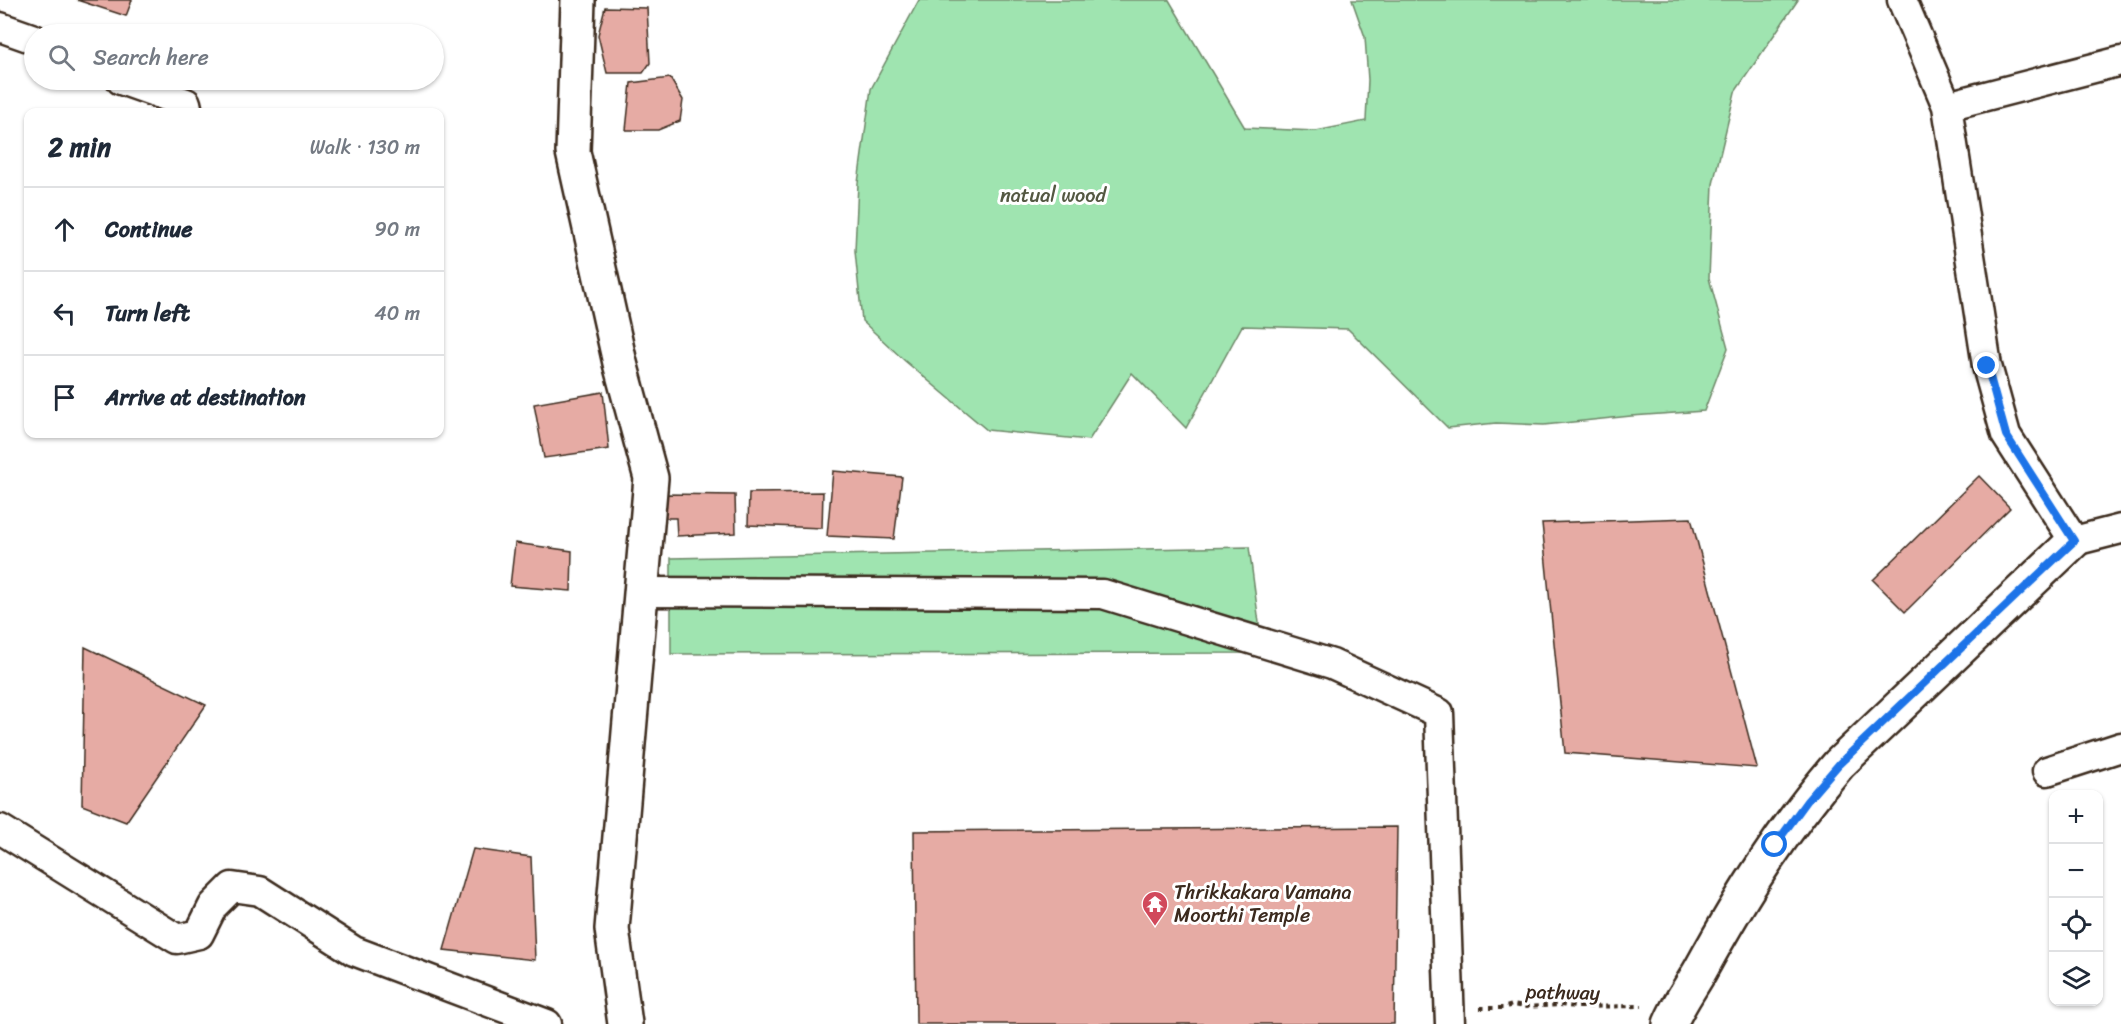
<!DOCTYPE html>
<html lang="en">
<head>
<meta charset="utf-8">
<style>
	:root { --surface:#fff; --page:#f6f6f7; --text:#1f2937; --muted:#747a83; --line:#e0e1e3 }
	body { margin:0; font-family:Sriracha,sans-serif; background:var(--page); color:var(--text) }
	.controls { position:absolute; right:18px; bottom:18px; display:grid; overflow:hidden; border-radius:12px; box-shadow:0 2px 4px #0004 }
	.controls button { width:54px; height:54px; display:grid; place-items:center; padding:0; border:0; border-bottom:2px solid var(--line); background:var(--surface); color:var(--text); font:30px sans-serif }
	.stop { position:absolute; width:18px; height:18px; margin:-14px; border:4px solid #1a73e8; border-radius:50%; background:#fff }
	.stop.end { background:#1a73e8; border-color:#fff; box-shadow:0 2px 6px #0008 }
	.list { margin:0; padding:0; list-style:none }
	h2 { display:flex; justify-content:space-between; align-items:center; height:78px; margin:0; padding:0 24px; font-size:26px }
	h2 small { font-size:20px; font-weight:400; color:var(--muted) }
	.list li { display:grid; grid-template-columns:39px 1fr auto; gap:18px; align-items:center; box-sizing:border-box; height:84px; padding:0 24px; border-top:2px solid var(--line) }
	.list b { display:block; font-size:22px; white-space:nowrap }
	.list em { font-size:20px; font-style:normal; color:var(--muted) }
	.icon { flex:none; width:33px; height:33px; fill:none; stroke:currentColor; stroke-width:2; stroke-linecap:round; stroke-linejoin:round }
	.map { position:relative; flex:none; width:2121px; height:1024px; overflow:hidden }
	.search { position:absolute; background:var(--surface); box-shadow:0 2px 4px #0004; left:24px; top:24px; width:420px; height:66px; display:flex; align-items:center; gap:15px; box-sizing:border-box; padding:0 21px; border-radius:33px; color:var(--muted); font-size:22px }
	.panel { position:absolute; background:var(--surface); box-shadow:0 2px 4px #0004; left:24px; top:108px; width:420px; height:330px; border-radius:12px }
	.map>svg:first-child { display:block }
</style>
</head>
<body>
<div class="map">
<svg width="2121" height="1024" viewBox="0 0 2121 1024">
	<rect width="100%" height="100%" fill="#fff"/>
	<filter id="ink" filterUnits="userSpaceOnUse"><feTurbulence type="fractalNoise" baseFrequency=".0167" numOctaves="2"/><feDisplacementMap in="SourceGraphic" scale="12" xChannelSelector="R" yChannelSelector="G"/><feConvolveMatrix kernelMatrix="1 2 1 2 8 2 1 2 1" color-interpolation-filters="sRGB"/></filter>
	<g filter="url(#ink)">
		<path fill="#9fe4b0" stroke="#6d8767" stroke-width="1.5" d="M 919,0 L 1169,0 L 1245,128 L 1316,131 L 1366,121 L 1368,80 L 1365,37 L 1352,0 L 1798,0 L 1735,92 L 1713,184 L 1709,278 L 1728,348 L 1704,411 L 1631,416 L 1544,425 L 1496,423 L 1448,428 L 1348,329 L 1242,326 L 1186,428 L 1132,373 L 1089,440 L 987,430 L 905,361 L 862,321 L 855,251 L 858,183 L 871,89 Z
			M 1249,547 L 1263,653 L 671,654 L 671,558 Z"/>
		<path fill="#e6aba4" stroke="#3b2a1e" stroke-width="1.5" d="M 77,0 L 132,0 L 126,16 Z
			M 605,7 L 647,8 L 650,63 L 643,73 L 607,73 L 598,35 Z
			M 670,78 L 683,100 L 680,121 L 658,130 L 626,130 L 631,83 Z
			M 603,392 L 609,449 L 544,458 L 534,404 Z
			M 833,471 L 902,477 L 894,539 L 827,536 Z
			M 1979,476 L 2010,508 L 1905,612 L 1873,580 Z
			M 823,492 L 822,528 L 748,525 L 749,493 Z
			M 663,494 L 735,495 L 736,533 L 677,536 L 676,518 L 663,518 Z
			M 1691,518 L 1757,768 L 1565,753 L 1542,523 Z
			M 515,543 L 572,551 L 571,591 L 510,586 Z
			M 85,647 L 206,705 L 126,822 L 82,805 Z
			M 1397,827 L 1394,1024 L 916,1024 L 914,831 Z
			M 473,849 L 531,857 L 535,960 L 444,950 Z"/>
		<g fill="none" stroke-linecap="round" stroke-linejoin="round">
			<g stroke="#3b2a1e" stroke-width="33">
				<path id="minor" d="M 1902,0 L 1947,106 L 1987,366 L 2006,435 L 2074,541 L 2121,529
					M 0,27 L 34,39
					M 121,80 L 186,103 L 188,112
					M 1947,106 L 2121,61
					M 641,592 L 1103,594 L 1332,664 L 1439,713 L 1450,1024
					M 2047,771 L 2121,747
					M 0,829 L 177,939 L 199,934 L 213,906 L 232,887 L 260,891 L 354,951 L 547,1024"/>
			</g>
			<g stroke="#3b2a1e" stroke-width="38">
				<path id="tertiary" d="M 578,0 L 573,152 L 620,363 L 651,478 L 612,929 L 625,1024
					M 1670,1024 C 1678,1004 1691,987 1701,969 C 1742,894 1783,829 1839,764 L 2074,541"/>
			</g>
			<path stroke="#3b2a1e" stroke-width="4" stroke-dasharray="4.5 4.5" stroke-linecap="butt" d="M 1480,1008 L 1503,1008 L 1512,1005 L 1524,1007 L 1560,1005 L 1575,1007 L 1642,1006"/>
			<use href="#minor" stroke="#fff" stroke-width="28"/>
			<use href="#tertiary" stroke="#fff" stroke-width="33"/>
		</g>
	</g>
	<g fill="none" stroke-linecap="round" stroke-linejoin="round" filter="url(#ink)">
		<path stroke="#1a73e8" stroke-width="8" d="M 1775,845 L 1807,801 L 1839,764 L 2074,541 L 2006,435 L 1987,366"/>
	</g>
	<defs>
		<g id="temple-pin" transform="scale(1.35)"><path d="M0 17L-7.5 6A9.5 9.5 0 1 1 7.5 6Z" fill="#d1495b" stroke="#fff"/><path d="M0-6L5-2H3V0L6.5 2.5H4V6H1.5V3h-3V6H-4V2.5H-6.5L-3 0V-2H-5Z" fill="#fff"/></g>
	</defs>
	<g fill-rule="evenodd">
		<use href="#temple-pin" x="1155" y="904"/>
	</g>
	<g text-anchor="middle" stroke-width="6" stroke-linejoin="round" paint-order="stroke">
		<g font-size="20" fill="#545842" stroke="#fff">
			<text x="1053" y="202">natual wood</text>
		</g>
		<g font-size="20" fill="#3b2a1e" stroke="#fff" text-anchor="start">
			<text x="1174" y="899">Thrikkakara Vamana<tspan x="1174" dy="23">Moorthi Temple</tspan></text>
		</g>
		<g font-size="20" fill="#3b2a1e" stroke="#fff">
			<text transform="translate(1563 992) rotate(1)" y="7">pathway</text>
		</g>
	</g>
</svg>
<div class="controls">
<button>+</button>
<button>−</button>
<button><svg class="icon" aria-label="locate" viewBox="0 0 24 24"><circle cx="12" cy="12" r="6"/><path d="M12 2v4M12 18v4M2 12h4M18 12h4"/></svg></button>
<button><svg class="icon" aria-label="layers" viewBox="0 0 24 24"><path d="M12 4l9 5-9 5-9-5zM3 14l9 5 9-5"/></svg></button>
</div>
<div class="stop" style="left:1775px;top:845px"></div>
<div class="stop end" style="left:1987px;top:366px"></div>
<div class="search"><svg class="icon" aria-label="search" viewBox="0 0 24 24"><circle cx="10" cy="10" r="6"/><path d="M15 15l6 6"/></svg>Search here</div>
<section class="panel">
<h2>2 min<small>Walk · 130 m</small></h2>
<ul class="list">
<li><svg class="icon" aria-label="ahead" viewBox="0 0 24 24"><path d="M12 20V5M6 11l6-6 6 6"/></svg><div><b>Continue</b></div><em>90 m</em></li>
<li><svg class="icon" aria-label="left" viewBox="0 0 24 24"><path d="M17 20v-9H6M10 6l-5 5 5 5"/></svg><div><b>Turn left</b></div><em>40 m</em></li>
<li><svg class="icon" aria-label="arrive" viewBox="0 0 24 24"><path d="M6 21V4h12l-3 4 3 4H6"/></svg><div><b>Arrive at destination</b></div></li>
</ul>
</section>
</div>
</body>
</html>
